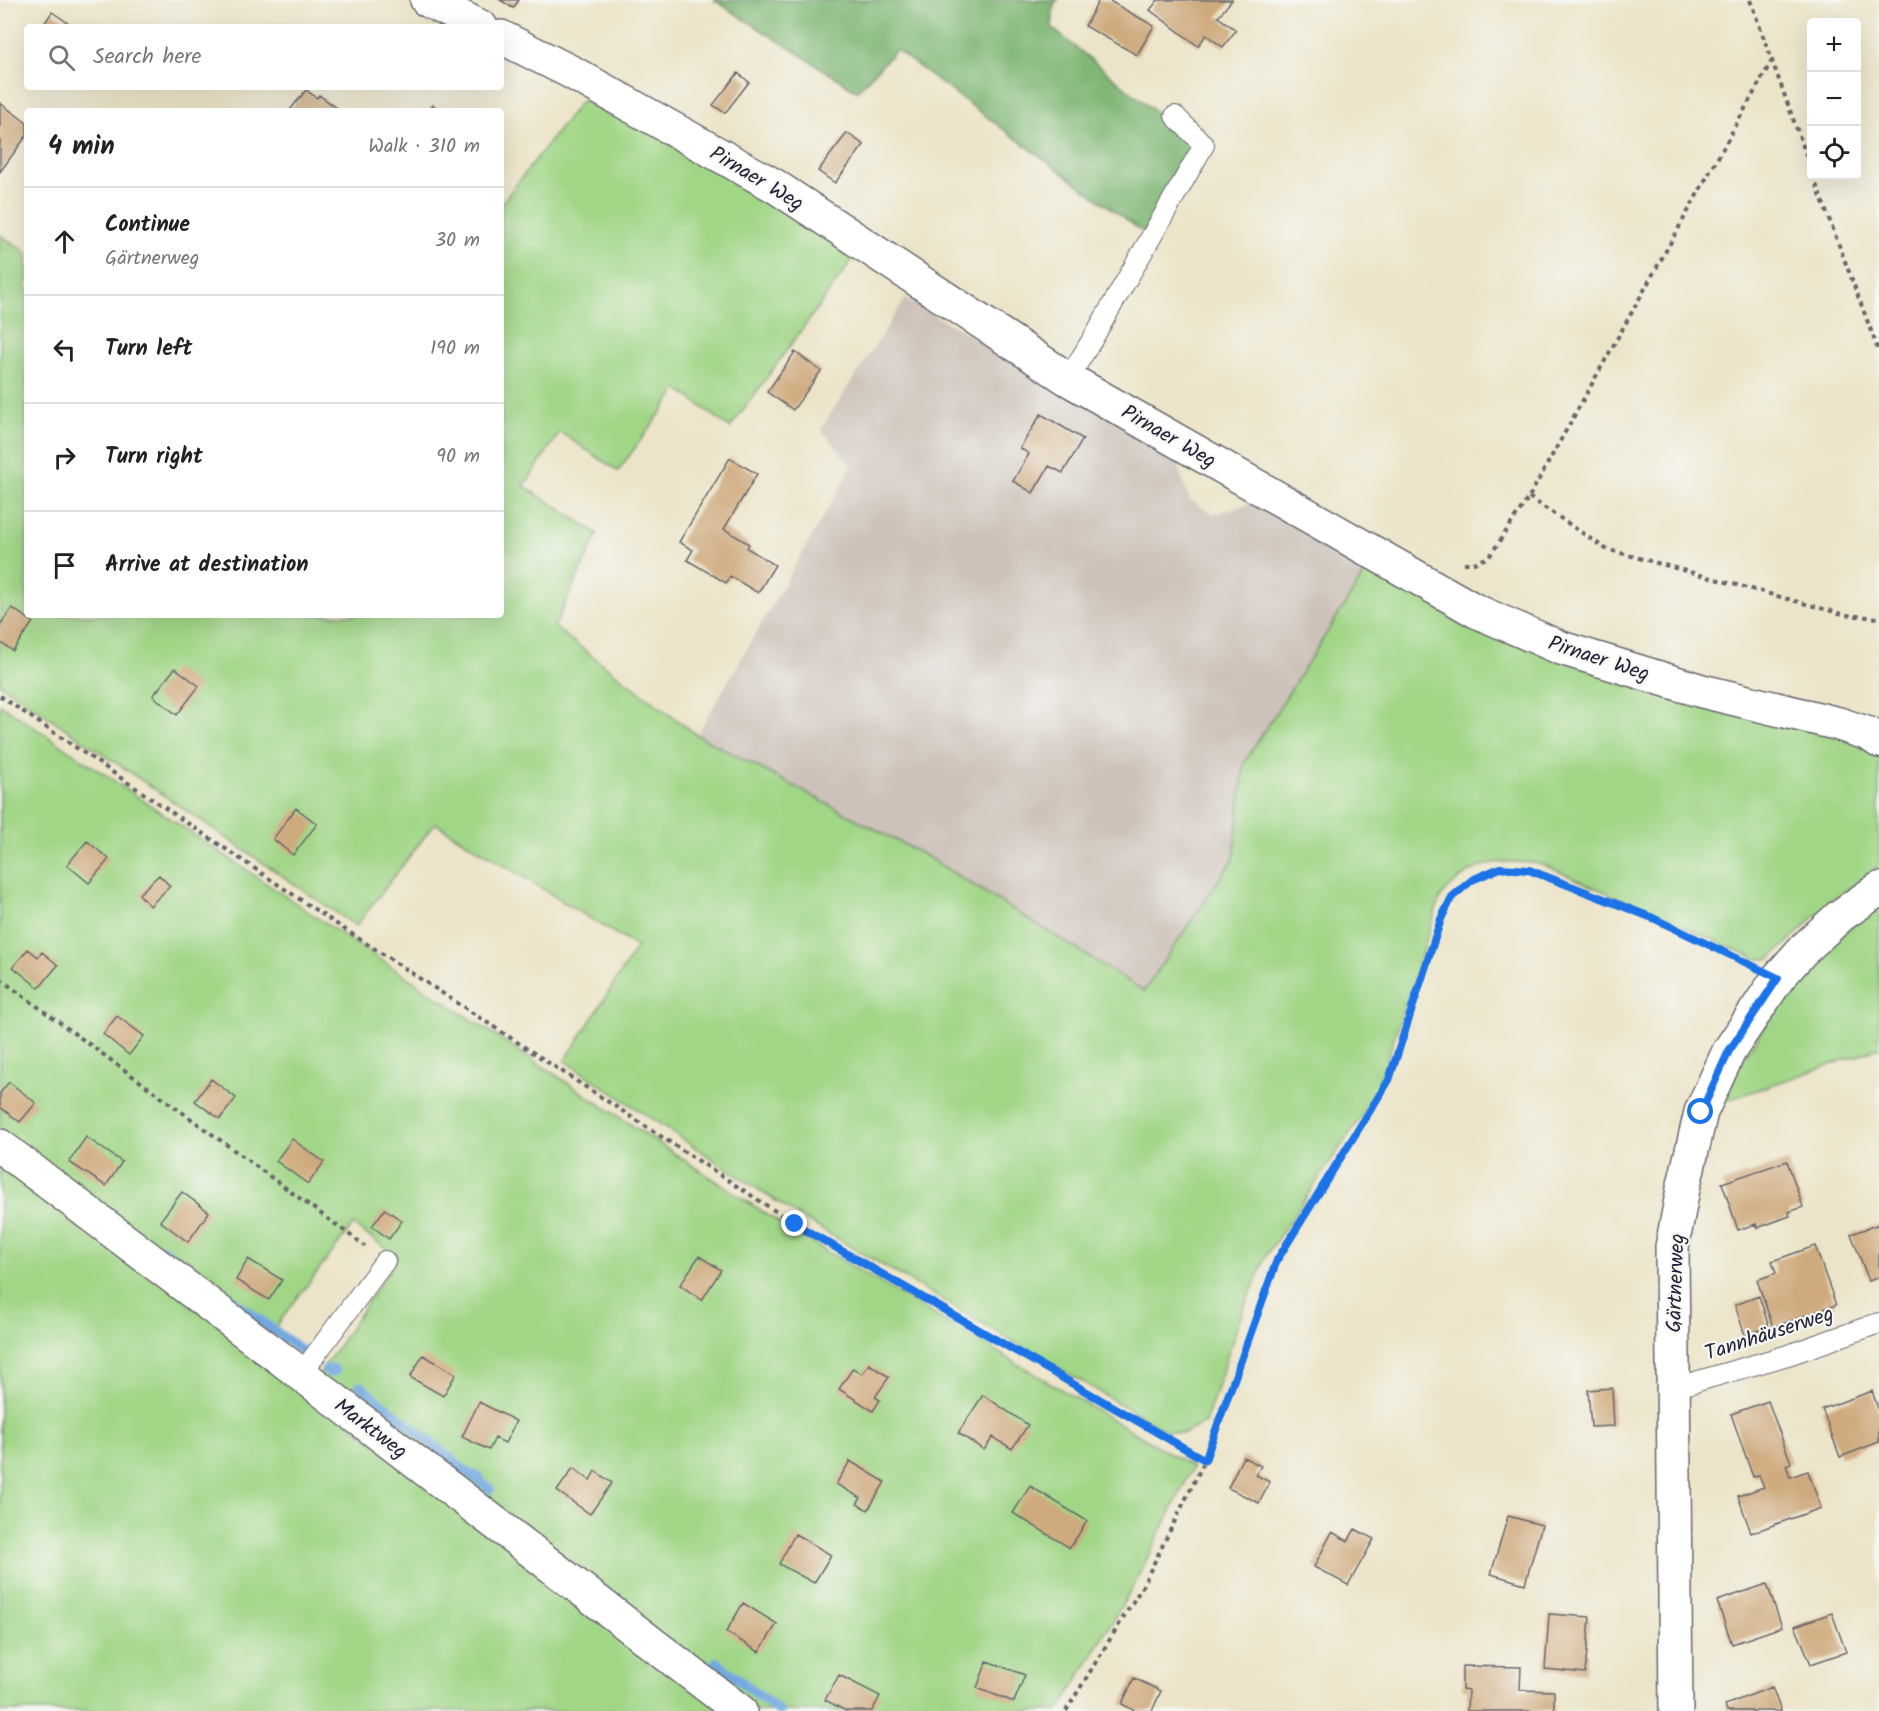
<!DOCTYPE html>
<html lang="en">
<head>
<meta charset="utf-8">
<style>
	:root { --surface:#fff; --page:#f6f6f6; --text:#222; --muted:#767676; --line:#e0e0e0 }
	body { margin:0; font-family:Kalam,sans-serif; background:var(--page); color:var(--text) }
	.controls { position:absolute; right:18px; top:18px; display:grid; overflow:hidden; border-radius:6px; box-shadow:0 6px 24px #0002 }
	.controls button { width:54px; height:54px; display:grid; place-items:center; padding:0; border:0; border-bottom:2px solid var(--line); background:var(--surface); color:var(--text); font:30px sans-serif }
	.stop { position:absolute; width:18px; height:18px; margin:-14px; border:4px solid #1a73e8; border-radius:50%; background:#fff }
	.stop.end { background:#1a73e8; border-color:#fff; box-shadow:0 2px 6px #0008 }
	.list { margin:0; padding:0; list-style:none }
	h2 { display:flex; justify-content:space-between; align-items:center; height:78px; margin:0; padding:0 24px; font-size:26px }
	h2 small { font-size:20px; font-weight:400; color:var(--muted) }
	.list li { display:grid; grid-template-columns:39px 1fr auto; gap:18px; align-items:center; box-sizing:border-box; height:108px; padding:0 24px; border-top:2px solid var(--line) }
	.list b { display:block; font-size:22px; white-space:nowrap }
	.list p { margin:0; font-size:20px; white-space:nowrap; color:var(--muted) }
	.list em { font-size:20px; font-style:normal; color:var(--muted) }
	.icon { flex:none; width:33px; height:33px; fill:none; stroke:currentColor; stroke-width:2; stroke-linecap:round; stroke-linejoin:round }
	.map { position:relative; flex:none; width:1879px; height:1711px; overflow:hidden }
	.search { position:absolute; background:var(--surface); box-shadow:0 6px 24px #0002; left:24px; top:24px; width:480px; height:66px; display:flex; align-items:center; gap:15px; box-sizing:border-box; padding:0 21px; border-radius:6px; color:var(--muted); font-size:22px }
	.panel { position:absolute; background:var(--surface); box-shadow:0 6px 24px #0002; left:24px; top:108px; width:480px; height:510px; border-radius:6px }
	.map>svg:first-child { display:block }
</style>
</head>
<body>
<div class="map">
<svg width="1879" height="1711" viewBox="0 0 1879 1711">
	<rect width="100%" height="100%" fill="#f6f6f2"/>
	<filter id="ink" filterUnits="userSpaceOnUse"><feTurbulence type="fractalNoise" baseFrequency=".0167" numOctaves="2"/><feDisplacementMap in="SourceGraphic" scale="12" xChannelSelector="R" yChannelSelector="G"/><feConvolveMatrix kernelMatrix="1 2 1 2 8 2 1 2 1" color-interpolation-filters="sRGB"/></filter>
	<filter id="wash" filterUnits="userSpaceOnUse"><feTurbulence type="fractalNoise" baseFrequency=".008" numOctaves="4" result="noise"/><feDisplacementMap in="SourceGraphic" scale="24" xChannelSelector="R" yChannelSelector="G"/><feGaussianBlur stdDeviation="1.35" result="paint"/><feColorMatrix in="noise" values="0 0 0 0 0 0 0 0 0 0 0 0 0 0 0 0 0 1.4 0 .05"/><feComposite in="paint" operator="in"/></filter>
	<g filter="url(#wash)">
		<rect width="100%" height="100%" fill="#ece4c8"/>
		<path fill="#cdc2b9" d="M 905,299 L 1052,381 L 1175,456 L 1189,499 L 1213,514 L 1259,501 L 1370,565 L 1244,763 L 1234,858 L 1145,992 L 926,856 L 697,735 L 852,467 L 821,429 Z"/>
		<path fill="#a1d687" stroke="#627c61" stroke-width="1.5" d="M 582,100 L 610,116 L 638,117 L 859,251 L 730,428 L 678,389 L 618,471 L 560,432 L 524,486 L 598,534 L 554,627 L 697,735 L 926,856 L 1144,991 L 1234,858 L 1244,763 L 1370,565 L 1831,731 L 1879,757 L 1879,866 L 1830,902 L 1770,959 L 1757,959 L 1544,865 C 1499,857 1471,861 1440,898 L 1380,1081 L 1361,1117 L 1267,1254 L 1240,1318 L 1205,1423 L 1183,1434 L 1165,1430 L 797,1215 L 565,1061 L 637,947 L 435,823 L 356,926 L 0,684 L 0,235 L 27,253 L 27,615 L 501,615 L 501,204 Z
			M 0,704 L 328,925 L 792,1231 L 1193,1467 L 1134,1585 L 1059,1711 L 757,1711 L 318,1376 L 398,1257 L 353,1225 L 270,1334 L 0,1135 Z
			M 1879,906 L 1879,1048 L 1722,1102 L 1746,1054 L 1799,976 L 1855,923 Z
			M 0,1158 L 729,1711 L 0,1711 Z"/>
		<path fill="#80b774" stroke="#516c58" stroke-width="1.5" d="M 714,0 L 1058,0 L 1054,3 L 1052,28 L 1161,116 L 1195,148 L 1144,233 L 896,50 L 857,91 Z"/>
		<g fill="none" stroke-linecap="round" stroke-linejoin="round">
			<path stroke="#72a9e0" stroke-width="10" d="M 162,1249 L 305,1353
				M 326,1369 L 330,1373 L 333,1369 L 335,1371
				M 360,1386 L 473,1477 L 476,1475 L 480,1478 L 479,1481 L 490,1489
				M 716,1662 L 779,1711"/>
		</g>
		<g id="blocks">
			<path fill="#cfaa7e" d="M 500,0 L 519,0 L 513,8 Z
				M 1099,0 L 1108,0 L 1154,26 L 1137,55 L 1085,26 Z
				M 1158,0 L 1232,0 L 1218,17 L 1236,30 L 1223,47 L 1206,35 L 1198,46 L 1150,10 Z
				M 52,12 L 74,27 L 42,27 Z
				M 738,73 L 749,82 L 725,113 L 713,105 Z
				M 306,90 L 317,98 L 319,95 L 341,111 L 292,111 L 290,110 Z
				M 0,103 L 27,123 L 27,135 L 0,172 Z
				M 433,105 L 442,111 L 429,111 Z
				M 847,133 L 864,145 L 835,183 L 818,171 Z
				M 795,352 L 821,371 L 793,410 L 767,392 Z
				M 1041,414 L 1083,439 L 1063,473 L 1049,466 L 1033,493 L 1013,481 L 1029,454 L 1020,448 Z
				M 730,458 L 757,474 L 724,529 L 749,544 L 747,548 L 775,565 L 758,593 L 730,576 L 726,583 L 687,560 L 693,550 L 679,542 Z
				M 12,608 L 33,622 L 13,651 L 0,642 L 0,625 Z
				M 175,668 L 199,686 L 177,715 L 153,696 Z
				M 296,808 L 317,824 L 293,855 L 273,839 Z
				M 87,841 L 109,859 L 89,883 L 67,865 Z
				M 159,875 L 170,886 L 150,906 L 139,894 Z
				M 28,949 L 38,957 L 42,952 L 58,965 L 39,988 L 13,967 Z
				M 117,1016 L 144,1036 L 129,1055 L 103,1034 Z
				M 211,1079 L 236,1098 L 220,1119 L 195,1101 Z
				M 9,1082 L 36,1103 L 20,1122 L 0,1107 L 0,1093 Z
				M 86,1137 L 122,1162 L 106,1186 L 69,1162 Z
				M 292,1139 L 324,1162 L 308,1184 L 276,1161 Z
				M 1787,1161 L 1803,1207 L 1789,1212 L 1790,1216 L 1757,1228 L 1756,1224 L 1738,1230 L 1722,1183 Z
				M 182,1192 L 209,1212 L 188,1242 L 160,1221 Z
				M 385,1209 L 402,1221 L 389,1239 L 372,1226 Z
				M 1879,1224 L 1879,1277 L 1869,1281 L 1851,1234 Z
				M 1815,1246 L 1836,1305 L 1773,1327 L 1757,1280 L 1776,1273 L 1772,1261 Z
				M 699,1256 L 721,1270 L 702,1300 L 680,1285 Z
				M 248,1259 L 282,1280 L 269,1300 L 236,1280 Z
				M 1759,1296 L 1769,1327 L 1745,1335 L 1735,1305 Z
				M 423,1355 L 456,1374 L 443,1396 L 410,1377 Z
				M 869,1364 L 889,1377 L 875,1397 L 880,1400 L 873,1411 L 839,1389 L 853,1368 L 862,1374 Z
				M 1612,1388 L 1614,1426 L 1591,1427 L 1588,1390 Z
				M 1872,1391 L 1879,1411 L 1879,1442 L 1840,1457 L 1822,1409 Z
				M 983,1395 L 1028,1425 L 1012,1449 L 993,1437 L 984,1450 L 958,1433 Z
				M 1768,1401 L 1791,1463 L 1786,1465 L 1790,1477 L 1808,1471 L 1821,1508 L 1751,1533 L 1738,1496 L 1764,1487 L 1759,1475 L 1753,1477 L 1731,1414 Z
				M 479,1402 L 516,1421 L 505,1443 L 495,1438 L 489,1450 L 462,1437 Z
				M 1243,1457 L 1261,1466 L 1256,1475 L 1270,1482 L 1259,1503 L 1228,1488 Z
				M 850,1461 L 885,1482 L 868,1510 L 857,1504 L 861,1498 L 836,1484 Z
				M 573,1468 L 590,1480 L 595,1471 L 612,1483 L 590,1514 L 557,1491 Z
				M 1030,1486 L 1087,1521 L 1070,1548 L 1013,1513 Z
				M 1508,1516 L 1542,1525 L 1525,1584 L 1491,1574 Z
				M 1355,1529 L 1374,1539 L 1348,1585 L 1314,1567 L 1332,1532 L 1348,1541 Z
				M 795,1534 L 831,1555 L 814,1583 L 779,1564 Z
				M 1767,1584 L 1782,1627 L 1732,1644 L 1717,1601 Z
				M 743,1603 L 777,1624 L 759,1652 L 726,1632 Z
				M 1832,1613 L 1846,1652 L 1811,1664 L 1795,1626 Z
				M 1549,1614 L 1590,1617 L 1585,1673 L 1545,1669 Z
				M 987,1661 L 1025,1675 L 1014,1702 L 977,1688 Z
				M 1462,1666 L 1521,1667 L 1520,1690 L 1554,1691 L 1554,1711 L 1467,1711 L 1468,1690 L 1462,1689 Z
				M 839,1675 L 880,1696 L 872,1711 L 846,1711 L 825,1700 Z
				M 1134,1678 L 1161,1691 L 1152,1711 L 1135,1711 L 1122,1704 Z
				M 1772,1687 L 1781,1711 L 1727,1711 L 1725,1705 Z"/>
		</g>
	</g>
	<g filter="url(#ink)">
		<use href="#blocks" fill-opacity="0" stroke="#69666c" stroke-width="1.5"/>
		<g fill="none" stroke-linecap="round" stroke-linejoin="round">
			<g stroke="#69666c" stroke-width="22">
				<path id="lane" d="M 1068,379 L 1092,340 L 1204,145 L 1175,116
					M 301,1374 L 385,1261
					M 1674,1388 L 1788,1355 L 1879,1323"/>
			</g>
			<g stroke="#69666c" stroke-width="36">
				<path id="street" d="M 427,0 L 481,27
					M 501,37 L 571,72 L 775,186 L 1068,379 L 1476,611 L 1561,648 L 1702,691 L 1839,724 L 1869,734 L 1879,741
					M 0,1146 L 301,1374 L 740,1711
					M 1676,1711 L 1672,1247 L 1683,1189 L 1701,1112 L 1729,1051 L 1778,978 L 1802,951 L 1840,916 L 1879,889"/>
			</g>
			<path stroke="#69666c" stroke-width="4" stroke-dasharray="4.5 4.5" stroke-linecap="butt" d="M 1750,0 L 1812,171
				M 1813,176 L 1879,352
				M 1529,497 L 1606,549 L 1846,615 L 1879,618
				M 1464,563 L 1474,563 L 1489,557 L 1529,497 L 1771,62
				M 0,696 L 329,919 L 795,1224 L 1205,1460
				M 0,979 L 365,1246
				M 1066,1711 L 1142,1587 L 1205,1460 L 1277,1260 L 1389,1080 L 1441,919 L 1452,897 L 1472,880 L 1500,868 L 1529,870 L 1653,918 L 1748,963"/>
			<use href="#lane" stroke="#fff" stroke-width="20"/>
			<use href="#street" stroke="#fff" stroke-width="33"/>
		</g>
	</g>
	<g fill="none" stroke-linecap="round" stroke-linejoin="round" filter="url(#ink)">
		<path stroke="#1a73e8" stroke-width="8" d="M 795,1224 L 1205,1460 L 1277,1260 L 1389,1080 L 1441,919 L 1452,897 L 1472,880 L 1500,868 L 1529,870 L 1653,918 L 1778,978 L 1729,1051 L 1701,1112"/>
	</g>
	<g text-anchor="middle" stroke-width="4.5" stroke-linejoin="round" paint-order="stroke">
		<g font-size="21" fill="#22223b" stroke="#f6f6f2">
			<text transform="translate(757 178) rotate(31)" y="7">Pirnaer Weg</text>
			<text transform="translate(1169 436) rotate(30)" y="7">Pirnaer Weg</text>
			<text transform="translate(1599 658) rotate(18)" y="7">Pirnaer Weg</text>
			<text transform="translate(1675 1283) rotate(-88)" y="7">Gärtnerweg</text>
			<text transform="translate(1769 1333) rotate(-18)" y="7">Tannhäuserweg</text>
			<text transform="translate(371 1428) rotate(37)" y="7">Marktweg</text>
		</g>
	</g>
</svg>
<div class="controls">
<button>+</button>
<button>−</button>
<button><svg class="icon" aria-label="locate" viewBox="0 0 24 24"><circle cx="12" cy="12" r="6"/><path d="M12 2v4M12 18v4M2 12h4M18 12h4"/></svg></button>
</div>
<div class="stop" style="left:1701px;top:1112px"></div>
<div class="stop end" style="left:795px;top:1224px"></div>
<div class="search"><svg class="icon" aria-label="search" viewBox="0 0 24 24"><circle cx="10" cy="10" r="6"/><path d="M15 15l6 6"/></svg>Search here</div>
<section class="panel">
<h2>4 min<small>Walk · 310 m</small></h2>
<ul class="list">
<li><svg class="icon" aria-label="ahead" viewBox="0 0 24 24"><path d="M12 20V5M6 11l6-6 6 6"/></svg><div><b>Continue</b><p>Gärtnerweg</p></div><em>30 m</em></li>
<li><svg class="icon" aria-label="left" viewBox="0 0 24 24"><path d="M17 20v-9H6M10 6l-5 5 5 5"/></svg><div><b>Turn left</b></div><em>190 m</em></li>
<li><svg class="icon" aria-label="right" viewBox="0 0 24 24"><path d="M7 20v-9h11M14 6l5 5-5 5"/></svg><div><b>Turn right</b></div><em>90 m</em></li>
<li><svg class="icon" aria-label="arrive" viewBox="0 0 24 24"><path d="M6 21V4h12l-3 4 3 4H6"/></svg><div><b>Arrive at destination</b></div></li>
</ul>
</section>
</div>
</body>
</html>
